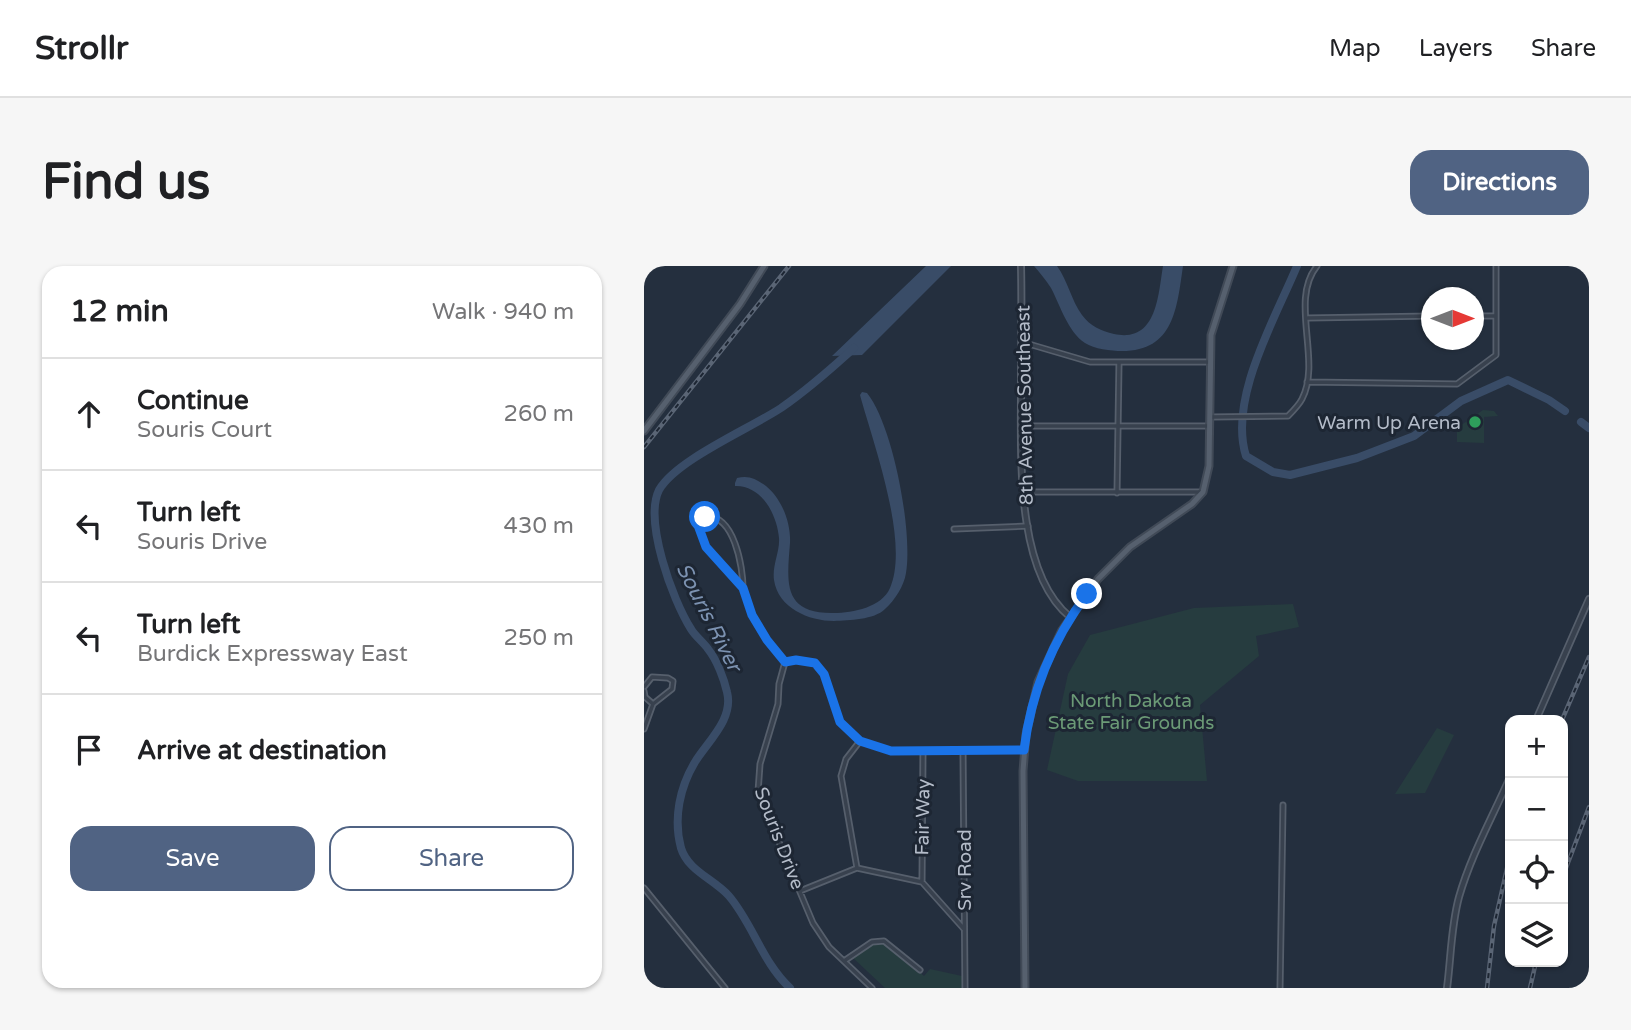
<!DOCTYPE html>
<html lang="en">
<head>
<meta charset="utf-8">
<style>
	:root { --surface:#fff; --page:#f6f6f6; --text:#202124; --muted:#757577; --line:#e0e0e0; --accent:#506383 }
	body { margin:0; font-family:"Varela Round",sans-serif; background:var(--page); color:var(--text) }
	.controls { position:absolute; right:21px; bottom:21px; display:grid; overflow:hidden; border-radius:14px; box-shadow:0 2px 5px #0004 }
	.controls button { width:63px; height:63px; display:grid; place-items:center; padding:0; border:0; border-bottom:2px solid var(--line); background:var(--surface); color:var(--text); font:35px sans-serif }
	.compass { position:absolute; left:777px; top:21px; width:63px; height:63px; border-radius:50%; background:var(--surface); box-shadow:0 2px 5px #0004; rotate:90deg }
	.stop { position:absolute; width:21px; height:21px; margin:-16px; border:5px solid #1a73e8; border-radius:50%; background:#fff }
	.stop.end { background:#1a73e8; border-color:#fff; box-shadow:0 2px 7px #0008 }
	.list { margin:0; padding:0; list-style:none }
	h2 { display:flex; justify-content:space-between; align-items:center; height:91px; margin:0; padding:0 28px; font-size:30px }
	h2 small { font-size:23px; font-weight:400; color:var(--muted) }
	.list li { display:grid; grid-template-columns:46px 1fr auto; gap:21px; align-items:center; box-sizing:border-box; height:112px; padding:0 28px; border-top:2px solid var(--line) }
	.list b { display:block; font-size:26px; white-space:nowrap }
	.list p { margin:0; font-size:23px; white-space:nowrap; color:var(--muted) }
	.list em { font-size:23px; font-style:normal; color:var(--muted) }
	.actions { display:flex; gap:14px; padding:21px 28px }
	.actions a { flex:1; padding:16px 0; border:2px solid var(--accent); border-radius:21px; text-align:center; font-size:24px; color:var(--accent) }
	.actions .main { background:var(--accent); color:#fff }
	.icon { flex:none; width:38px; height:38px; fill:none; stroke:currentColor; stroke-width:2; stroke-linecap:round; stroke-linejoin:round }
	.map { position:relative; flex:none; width:945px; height:722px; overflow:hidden; border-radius:21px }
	header { display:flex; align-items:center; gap:42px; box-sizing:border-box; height:98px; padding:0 35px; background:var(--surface); border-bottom:2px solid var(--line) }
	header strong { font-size:33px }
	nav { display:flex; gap:38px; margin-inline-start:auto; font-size:24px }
	.intro { display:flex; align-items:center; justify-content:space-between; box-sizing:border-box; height:168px; padding:0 42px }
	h1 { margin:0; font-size:49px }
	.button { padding:18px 32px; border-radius:21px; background:var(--accent); color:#fff; font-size:24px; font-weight:700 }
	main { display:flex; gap:42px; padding:0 42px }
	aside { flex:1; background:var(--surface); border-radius:21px; box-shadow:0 2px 5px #0004 }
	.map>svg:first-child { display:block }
</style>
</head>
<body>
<header>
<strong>Strollr</strong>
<nav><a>Map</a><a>Layers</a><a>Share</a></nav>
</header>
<div class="intro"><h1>Find us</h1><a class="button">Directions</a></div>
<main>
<aside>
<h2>12 min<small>Walk · 940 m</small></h2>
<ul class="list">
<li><svg class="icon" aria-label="ahead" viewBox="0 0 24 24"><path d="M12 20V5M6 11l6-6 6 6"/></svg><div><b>Continue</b><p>Souris Court</p></div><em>260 m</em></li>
<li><svg class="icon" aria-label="left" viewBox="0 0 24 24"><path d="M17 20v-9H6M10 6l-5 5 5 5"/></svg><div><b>Turn left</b><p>Souris Drive</p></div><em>430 m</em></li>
<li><svg class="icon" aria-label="left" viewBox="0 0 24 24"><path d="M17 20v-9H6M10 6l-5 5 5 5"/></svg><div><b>Turn left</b><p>Burdick Expressway East</p></div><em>250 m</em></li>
<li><svg class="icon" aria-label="arrive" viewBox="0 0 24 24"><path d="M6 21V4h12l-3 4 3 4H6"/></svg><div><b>Arrive at destination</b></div></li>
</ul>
<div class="actions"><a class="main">Save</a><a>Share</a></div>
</aside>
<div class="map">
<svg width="945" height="722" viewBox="0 0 945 722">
	<rect width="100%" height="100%" fill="#242f3e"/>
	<path fill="#263c3f" d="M 839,144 L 850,145 L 854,150 L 840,151 L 840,177 L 813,176 L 813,162 Z
		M 649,338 L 655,361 L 612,370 L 615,390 L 556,439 L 563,515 L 434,515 L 403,504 L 424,408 L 446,369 L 550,342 Z
		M 793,462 L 810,469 L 781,527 L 751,528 Z
		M 240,676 L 280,710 L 286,703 L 318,710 L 318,722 L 241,722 L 207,690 L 228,677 Z"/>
	<path fill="#394c67" d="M 282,0 L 307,0 L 218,89 L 188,90 Z
		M 390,0 L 413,0 C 424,15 427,34 438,49 C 446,60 457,65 470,68 C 513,77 514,30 519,0 L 539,0 C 533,42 530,85 478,85 C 467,85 450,83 441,77 C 424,66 416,39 407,22 C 402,14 396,7 390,0 Z
		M 218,126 L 223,127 C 249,159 269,266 262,307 C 260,320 251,334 241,343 C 230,354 205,354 190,355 C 165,355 134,342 130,314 C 128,299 136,286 135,272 C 133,248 117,219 91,220 L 91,217 L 93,212 C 105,209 112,213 122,220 C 138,233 147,257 146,277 C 143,316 138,348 190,347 C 209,347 238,341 246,322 C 266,276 229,177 216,129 Z"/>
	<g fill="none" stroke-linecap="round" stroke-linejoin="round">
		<path stroke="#394c67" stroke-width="8" d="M 653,0 C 631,53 584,133 602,190 L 629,206 L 646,209 L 713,192 L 770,170 L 817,135 L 864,114 L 905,134 L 921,145
			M 937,156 L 945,162
			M 146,722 C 118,696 109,658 85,630 C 70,613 44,605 37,582 C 29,552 36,521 51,496 C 64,475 90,453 83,426 C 80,413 73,394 64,383 C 59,376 51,370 47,363 C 28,333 0,255 15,224 C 32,194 105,163 137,142 C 163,124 187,103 210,82"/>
		<g stroke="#565f6c" stroke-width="7">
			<path id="minor" d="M 830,50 L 852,50
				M 664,52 L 788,50
				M 378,76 L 446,96 L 566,96
				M 663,116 L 813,118 L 852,89 L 852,0
				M 567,151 L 644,150 C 649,145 655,139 658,133 C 678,95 645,34 673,0
				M 377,160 L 566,160
				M 379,226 L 559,226
				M 473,227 L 475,97
				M 310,263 L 384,260
				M 99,322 C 99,301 90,247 61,251 L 55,262 L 62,281 L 99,322 L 108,349 L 123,374 L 141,396
				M 141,396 L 135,418 L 134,438 L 116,498 L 114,526 L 169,657 L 185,681 L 228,722
				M 142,396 L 152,394 L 171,397 L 180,408 L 196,456 L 216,475 L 247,485 L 380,484
				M 0,421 L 8,411 L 24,412 L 29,415 L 28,423 L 9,438 L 1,431 L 0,425
				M 0,463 L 9,438
				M 319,485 L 321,722
				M 213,602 L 197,510 L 202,493 L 216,475
				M 278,616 L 279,485
				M 0,622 L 81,722
				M 156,625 L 213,602 L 278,616 L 320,663
				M 200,695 L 228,676 L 240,675 L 276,704
				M 636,722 L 639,539"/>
		</g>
		<g stroke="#565f6c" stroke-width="8">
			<path id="tertiary" d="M 377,0 C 378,43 377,85 377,128 C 377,192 372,307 426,351
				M 892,454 L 945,333
				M 803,722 C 807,692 807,660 815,631 C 827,589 849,550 866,511"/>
		</g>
		<g stroke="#414a57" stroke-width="9">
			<path id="primary" d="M 0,165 L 96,38 L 120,0
				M 381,722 L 379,505 L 382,468 L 394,416 L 418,364 L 454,313 L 486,281 L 548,238 L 559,226 L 565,200 L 567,69 L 589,0"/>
		</g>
		<use href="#minor" stroke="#38414e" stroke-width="3.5"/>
		<use href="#tertiary" stroke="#38414e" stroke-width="4.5"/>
		<use href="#primary" stroke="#56606e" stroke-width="5"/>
		<g stroke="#5a6575" stroke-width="4.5">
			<path id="rail" d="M 0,181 L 145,0
				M 918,454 L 945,391
				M 919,610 L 945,541
				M 843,722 L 850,660 L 866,589
				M 886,722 L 892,696"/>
		</g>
		<use href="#rail" stroke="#1d2633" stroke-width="2" stroke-dasharray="5" stroke-linecap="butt"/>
	</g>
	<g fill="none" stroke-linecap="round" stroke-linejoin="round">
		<path stroke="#1a73e8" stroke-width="9" d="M 61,251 L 55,262 L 62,281 L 99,322 L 108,349 L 123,374 L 141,396 L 152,394 L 171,397 L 180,408 L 196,456 L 216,475 L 247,485 L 380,484 C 387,426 408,375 443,328"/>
	</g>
	<circle fill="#2e9e5b" stroke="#1d2633" stroke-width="2.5" cx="831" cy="156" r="7"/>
	<g text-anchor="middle" stroke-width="6" stroke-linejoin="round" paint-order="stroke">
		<g font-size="19" fill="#b4bcc9" stroke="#1d2633">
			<text transform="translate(380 139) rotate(-91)" y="7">8th Avenue Southeast</text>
			<text transform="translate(278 551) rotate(-89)" y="7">Fair Way</text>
			<text transform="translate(136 572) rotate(69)" y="7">Souris Drive</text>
			<text transform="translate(320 604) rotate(-90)" y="7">Srv Road</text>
		</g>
		<g font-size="19" fill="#b4bcc9" stroke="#1d2633" text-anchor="end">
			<text x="817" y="163">Warm Up Arena</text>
		</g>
		<g font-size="19" fill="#6b9a76" stroke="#1d2633">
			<text x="487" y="441">North Dakota<tspan x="487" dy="22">State Fair Grounds</tspan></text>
		</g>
		<g font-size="21" font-style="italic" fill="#7c92b1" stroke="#1d2633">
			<text transform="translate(65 351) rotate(63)" y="7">Souris River</text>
		</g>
	</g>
</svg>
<div class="controls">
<button>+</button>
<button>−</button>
<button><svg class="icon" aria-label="locate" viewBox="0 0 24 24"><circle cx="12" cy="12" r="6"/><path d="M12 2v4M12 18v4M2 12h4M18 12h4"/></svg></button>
<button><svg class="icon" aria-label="layers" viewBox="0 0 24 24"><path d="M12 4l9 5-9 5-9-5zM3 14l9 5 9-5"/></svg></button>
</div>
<svg class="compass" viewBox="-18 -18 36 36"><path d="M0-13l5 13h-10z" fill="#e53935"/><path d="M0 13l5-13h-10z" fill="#757577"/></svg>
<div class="stop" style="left:61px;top:251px"></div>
<div class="stop end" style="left:443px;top:328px"></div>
</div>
</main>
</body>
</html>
